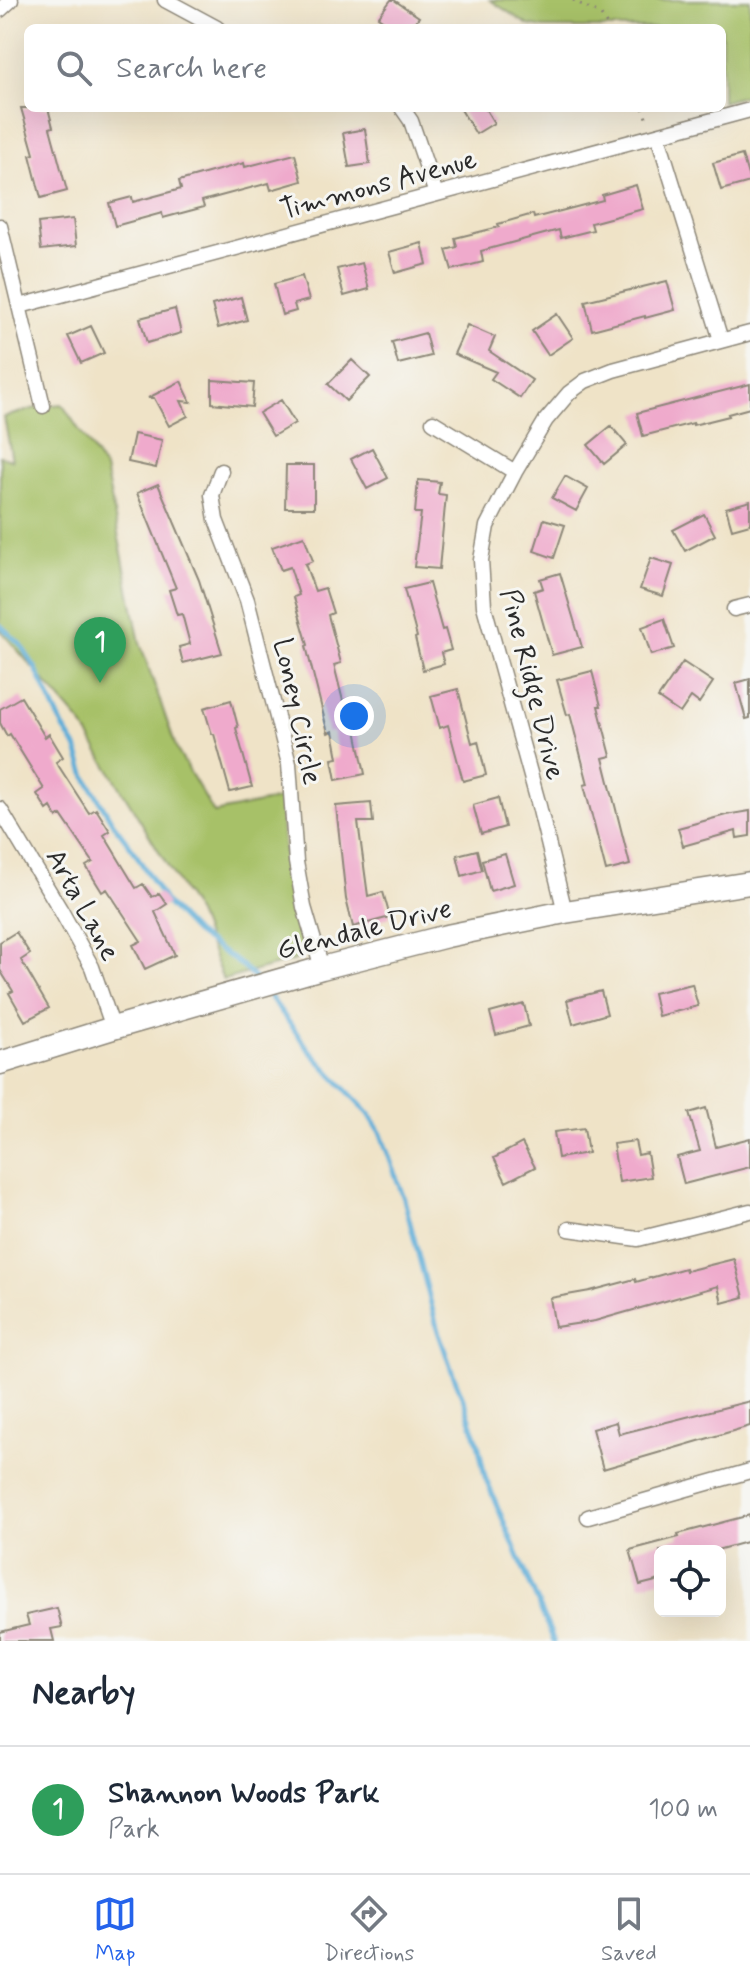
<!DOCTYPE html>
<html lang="en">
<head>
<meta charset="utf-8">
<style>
	:root { --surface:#fff; --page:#f6f6f7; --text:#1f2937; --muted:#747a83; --line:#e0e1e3; --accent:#2563eb }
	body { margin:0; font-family:Mynerve,sans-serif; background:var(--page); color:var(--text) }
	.controls { position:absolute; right:24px; bottom:24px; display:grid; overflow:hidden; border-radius:12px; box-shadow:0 8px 32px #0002 }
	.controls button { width:72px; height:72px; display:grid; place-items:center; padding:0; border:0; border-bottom:2px solid var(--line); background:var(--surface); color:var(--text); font:40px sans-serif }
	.you { position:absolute; left:354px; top:716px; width:28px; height:28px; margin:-20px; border:6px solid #fff; border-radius:50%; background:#1a73e8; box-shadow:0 0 0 12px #1a73e833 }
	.badge { display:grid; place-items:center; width:52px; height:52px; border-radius:50%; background:var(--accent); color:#fff; font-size:26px; font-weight:700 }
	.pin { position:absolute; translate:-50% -66px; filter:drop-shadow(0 2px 4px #0008) }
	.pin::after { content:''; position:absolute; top:42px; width:28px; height:24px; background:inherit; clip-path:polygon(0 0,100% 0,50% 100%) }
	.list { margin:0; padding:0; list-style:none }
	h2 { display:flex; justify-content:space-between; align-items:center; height:104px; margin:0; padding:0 32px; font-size:34px }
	h2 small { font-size:26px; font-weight:400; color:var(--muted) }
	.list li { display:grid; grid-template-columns:52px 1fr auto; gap:24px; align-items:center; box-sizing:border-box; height:128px; padding:0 32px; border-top:2px solid var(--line) }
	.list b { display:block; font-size:30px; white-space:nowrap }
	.list p { margin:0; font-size:26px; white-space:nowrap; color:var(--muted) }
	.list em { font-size:26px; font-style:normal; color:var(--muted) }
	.icon { flex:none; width:44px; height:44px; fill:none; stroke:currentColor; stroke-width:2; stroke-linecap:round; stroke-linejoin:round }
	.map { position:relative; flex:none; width:750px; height:1641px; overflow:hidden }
	.search { position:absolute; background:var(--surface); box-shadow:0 8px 32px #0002; left:24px; right:24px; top:24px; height:88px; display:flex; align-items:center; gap:20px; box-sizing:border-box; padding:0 28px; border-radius:12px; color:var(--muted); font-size:30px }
	.sheet { height:232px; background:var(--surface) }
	nav { display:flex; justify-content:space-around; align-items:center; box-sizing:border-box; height:112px; border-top:2px solid var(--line); background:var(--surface); font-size:22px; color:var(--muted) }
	nav a { display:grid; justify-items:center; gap:4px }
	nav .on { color:var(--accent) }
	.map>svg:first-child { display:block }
</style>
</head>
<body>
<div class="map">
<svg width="750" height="1641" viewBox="0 0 750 1641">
	<rect width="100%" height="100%" fill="#f6f6f2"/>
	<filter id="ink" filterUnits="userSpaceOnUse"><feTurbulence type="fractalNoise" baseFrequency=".0125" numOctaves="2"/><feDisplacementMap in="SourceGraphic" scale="16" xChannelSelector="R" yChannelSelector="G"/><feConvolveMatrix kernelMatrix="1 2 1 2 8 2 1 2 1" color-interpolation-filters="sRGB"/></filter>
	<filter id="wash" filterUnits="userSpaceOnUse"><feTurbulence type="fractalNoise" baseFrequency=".006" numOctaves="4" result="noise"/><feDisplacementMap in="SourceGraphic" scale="32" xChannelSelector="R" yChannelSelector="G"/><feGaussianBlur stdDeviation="1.8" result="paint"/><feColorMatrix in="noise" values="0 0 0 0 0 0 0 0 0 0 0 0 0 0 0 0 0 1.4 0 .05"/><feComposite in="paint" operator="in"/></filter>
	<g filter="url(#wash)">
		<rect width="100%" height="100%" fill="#efe3c7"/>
		<path fill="#a7c167" stroke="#697649" stroke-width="2" d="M 490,0 L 750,0 L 750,94 L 722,102 L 722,28 L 544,28 L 528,25 Z
			M 62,404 L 105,469 L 140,643 L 177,750 L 214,813 L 279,799 L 287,884 L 303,942 L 301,953 L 295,960 L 223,980 L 197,914 L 81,723 L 0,630 L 0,456 L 12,460 L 4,417 L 43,406 Z"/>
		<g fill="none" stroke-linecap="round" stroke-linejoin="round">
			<path stroke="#5dadd8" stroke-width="5" d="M 0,625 L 20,644 L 35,667 L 63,727 L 76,747 L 86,777 L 112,822 L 134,851 L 165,902 L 195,933 L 241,965 L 257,981
				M 266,991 L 309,1050 L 369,1114 L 381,1134 L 404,1199 L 438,1331 L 453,1374 L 464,1401 L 478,1443 L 485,1477 L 554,1641"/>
		</g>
		<g id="blocks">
			<path fill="#efaacc" d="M 391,0 L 394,0 L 419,17 L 411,28 L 394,28 L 378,17 Z
				M 21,108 L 48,108 L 53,127 L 50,128 L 67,191 L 41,198 L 30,155 L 34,154 Z
				M 460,108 L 485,108 L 494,123 L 476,134 Z
				M 365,129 L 370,164 L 349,167 L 343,133 Z
				M 295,154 L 302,181 L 271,190 L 269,183 L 202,201 L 204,207 L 163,218 L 162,213 L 115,226 L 109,203 L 132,197 L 133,202 L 181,189 L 179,181 L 244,163 L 245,167 Z
				M 742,155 L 750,182 L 721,190 L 713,163 Z
				M 636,185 L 643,209 L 591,223 L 593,230 L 561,238 L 559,230 L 481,251 L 483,262 L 452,270 L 446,250 L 457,247 L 455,238 L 499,227 L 498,224 L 533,214 L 534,218 L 603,200 L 602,195 Z
				M 73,219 L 76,246 L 41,250 L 38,223 Z
				M 422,243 L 427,264 L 395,273 L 389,252 Z
				M 362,263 L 369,289 L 344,296 L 337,269 Z
				M 302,276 L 309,300 L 294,304 L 296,311 L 282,315 L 274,284 Z
				M 667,281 L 675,310 L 645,318 L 645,316 L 592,330 L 585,301 Z
				M 241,297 L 247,320 L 218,328 L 212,305 Z
				M 175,309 L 181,333 L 147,343 L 140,318 Z
				M 557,314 L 573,338 L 548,355 L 532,331 Z
				M 467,325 L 495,337 L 489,351 L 532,380 L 520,398 L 491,379 L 496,372 L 454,354 Z
				M 91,326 L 104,353 L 81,363 L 68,336 Z
				M 425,333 L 431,356 L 398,364 L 392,342 Z
				M 352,360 L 370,377 L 346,401 L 328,384 Z
				M 212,380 L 254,383 L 252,407 L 212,403 Z
				M 181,381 L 191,402 L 181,401 L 188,416 L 169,426 L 154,398 L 148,398 Z
				M 750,384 L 750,408 L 728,414 L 729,416 L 693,425 L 693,423 L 643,436 L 637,413 Z
				M 281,400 L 295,423 L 273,436 L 259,413 Z
				M 611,426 L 627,445 L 604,464 L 588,445 Z
				M 134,434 L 162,440 L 156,468 L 128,462 Z
				M 372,448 L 388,478 L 367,489 L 351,459 Z
				M 286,465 L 314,465 L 314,508 L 285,508 Z
				M 565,476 L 588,489 L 576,511 L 552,498 Z
				M 418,480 L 440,482 L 438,494 L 446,495 L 439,569 L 414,567 L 421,513 L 415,513 Z
				M 158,484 L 199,580 L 222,653 L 183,663 L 179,647 L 190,644 L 182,614 L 177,615 L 169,590 L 176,588 L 137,493 Z
				M 750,501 L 750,524 L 732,529 L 726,508 Z
				M 704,514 L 715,535 L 685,551 L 673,530 Z
				M 544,519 L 565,525 L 554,558 L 534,551 Z
				M 304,536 L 313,561 L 305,564 L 315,591 L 325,588 L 333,613 L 328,615 L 341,663 L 334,665 L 343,701 L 350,699 L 357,725 L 355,725 L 365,774 L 336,780 L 332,759 L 338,758 L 333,731 L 328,733 L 306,646 L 308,645 L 294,597 L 299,595 L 290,567 L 281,570 L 272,547 Z
				M 651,558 L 673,565 L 663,596 L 640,589 Z
				M 560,573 L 582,647 L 552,655 L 534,591 L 543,588 L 540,579 Z
				M 429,583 L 442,630 L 445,629 L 451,650 L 441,653 L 444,664 L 423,670 L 415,638 L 417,637 L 404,589 Z
				M 664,619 L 674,648 L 651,655 L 642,627 Z
				M 683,662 L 713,682 L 699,703 L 691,697 L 680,713 L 658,698 Z
				M 592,671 L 601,706 L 598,706 L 611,756 L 603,758 L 630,865 L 606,871 L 584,785 L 588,784 L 570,714 L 567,715 L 557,680 Z
				M 750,679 L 750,718 L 746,719 L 736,683 Z
				M 458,689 L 472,743 L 478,741 L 486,775 L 463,781 L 448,725 L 440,728 L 431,696 Z
				M 21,697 L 45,737 L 49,734 L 63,757 L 56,762 L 89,813 L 96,809 L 110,831 L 104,835 L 136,888 L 143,884 L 152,897 L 159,893 L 167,904 L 155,912 L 175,955 L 145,969 L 133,945 L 141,941 L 107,889 L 102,892 L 86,866 L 93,862 L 61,815 L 57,818 L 51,807 L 47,810 L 37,794 L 44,789 L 10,734 L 7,736 L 0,723 L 0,709 Z
				M 231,700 L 238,727 L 236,728 L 252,787 L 230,792 L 214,734 L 212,734 L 204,708 Z
				M 498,798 L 505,827 L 481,834 L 473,805 Z
				M 371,803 L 373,822 L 358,822 L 368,896 L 383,892 L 390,917 L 353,927 L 346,899 L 336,806 Z
				M 750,811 L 750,836 L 737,838 L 736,831 L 683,846 L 678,828 L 726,815 Z
				M 477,850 L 482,870 L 462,876 L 457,855 Z
				M 505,854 L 514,884 L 490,891 L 482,860 Z
				M 16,932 L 30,954 L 21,960 L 49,1008 L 25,1021 L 9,993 L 13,991 L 0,970 L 0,942 Z
				M 692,984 L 698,1006 L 658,1016 L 653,993 Z
				M 601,991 L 607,1014 L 573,1024 L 567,1000 Z
				M 524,1004 L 529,1026 L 496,1035 L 490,1013 Z
				M 706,1108 L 716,1147 L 750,1138 L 750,1167 L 684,1184 L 677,1157 L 700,1151 L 689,1113 Z
				M 584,1128 L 588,1153 L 558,1158 L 554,1132 Z
				M 635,1141 L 638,1155 L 647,1153 L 651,1177 L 619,1182 L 613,1144 Z
				M 522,1143 L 535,1167 L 506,1182 L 494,1158 Z
				M 734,1259 L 744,1297 L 722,1303 L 718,1286 L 595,1321 L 555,1327 L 550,1298 L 590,1291 L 635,1279 L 636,1282 L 685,1268 L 686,1271 Z
				M 750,1401 L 750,1426 L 603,1469 L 592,1429 L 616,1422 L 619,1434 Z
				M 750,1515 L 750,1541 L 713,1551 L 660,1551 L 660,1580 L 640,1585 L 630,1550 L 679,1537 L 678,1534 Z
				M 57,1608 L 62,1627 L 51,1629 L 54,1641 L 0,1641 L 0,1632 L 29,1625 L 26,1615 Z"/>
		</g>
	</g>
	<g filter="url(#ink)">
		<use href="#blocks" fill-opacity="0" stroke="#8d8779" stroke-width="2"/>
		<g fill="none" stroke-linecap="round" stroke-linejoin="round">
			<g stroke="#8d8779" stroke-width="17">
				<path id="street" d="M 165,0 L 217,28
					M 0,10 L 11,0
					M 402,108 L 411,121 L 436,194
					M 658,136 L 721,340
					M 0,226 L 43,406
					M 20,306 L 750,110
					M 433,422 L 515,472
					M 221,471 L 212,495 L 216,520 L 247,600 L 289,764 L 296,862 L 304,907 L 322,968
					M 734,609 L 750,605
					M 0,809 L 60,909 L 92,967 L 113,1028
					M 565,912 L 538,802 L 484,606 L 481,560 L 487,526 L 515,472 L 546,420 L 569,393 L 585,381 L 613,370 L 750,333
					M 569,1229 L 638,1239 L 750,1211
					M 588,1517 L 750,1471"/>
			</g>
			<g stroke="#8d8779" stroke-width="25">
				<path id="secondary" d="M 0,1063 L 113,1028 L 322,968 L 447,936 L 565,912 L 750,883"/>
			</g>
			<path stroke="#8d8779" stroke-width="3" stroke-dasharray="2 6" stroke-linecap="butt" d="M 573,0 L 601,15 L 609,28
				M 643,108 L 647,121"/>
			<use href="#street" stroke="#fff" stroke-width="14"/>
			<use href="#secondary" stroke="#fff" stroke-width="22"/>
		</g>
	</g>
	<g text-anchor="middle" stroke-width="6" stroke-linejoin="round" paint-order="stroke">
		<g font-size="28" fill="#2b2b2b" stroke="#f6f6f2">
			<text transform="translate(378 183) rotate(-15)" y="10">Timmons Avenue</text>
			<text transform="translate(534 684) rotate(76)" y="10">Pine Ridge Drive</text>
			<text transform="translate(299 711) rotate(78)" y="10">Loney Circle</text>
			<text transform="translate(84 904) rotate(61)" y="10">Arta Lane</text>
			<text transform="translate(364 928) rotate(-14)" y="10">Glendale Drive</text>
		</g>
	</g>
</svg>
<div class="controls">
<button><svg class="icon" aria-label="locate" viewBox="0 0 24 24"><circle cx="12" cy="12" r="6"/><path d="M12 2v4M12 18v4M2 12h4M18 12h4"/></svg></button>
</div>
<div class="you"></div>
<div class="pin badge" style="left:100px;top:683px;background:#2e9e5b">1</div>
<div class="search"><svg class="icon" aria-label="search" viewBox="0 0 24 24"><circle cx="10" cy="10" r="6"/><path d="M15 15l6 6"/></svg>Search here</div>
</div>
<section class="sheet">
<h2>Nearby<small></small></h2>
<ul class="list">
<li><span class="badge" style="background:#2e9e5b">1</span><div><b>Shannon Woods Park</b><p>Park</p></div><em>100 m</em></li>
</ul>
</section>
<nav>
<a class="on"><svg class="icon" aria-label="map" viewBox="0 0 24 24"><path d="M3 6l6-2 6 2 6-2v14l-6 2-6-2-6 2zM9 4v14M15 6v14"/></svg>Map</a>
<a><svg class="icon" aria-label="directions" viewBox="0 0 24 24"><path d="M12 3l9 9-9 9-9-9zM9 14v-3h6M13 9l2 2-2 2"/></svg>Directions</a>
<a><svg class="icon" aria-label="saved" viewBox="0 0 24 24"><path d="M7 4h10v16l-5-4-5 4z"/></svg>Saved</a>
</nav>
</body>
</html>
